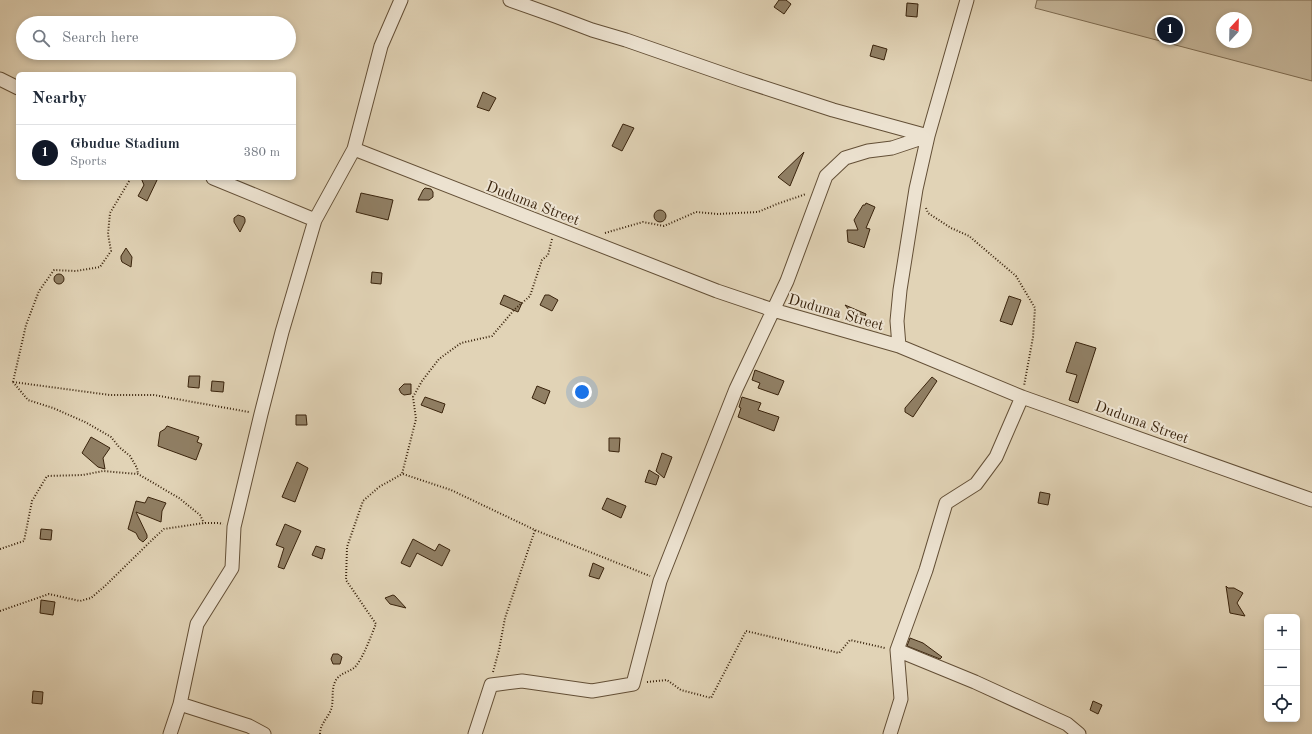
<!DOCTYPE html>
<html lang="en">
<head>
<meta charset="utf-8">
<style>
	:root { --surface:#fff; --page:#f2f2f3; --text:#1f2937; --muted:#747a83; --line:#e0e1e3; --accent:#111827 }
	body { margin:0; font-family:"Old Standard TT",serif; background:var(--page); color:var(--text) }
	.controls { position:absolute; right:12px; bottom:12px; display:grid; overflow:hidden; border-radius:6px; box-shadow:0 2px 6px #0003 }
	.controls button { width:36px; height:36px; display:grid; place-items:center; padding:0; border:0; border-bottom:1px solid var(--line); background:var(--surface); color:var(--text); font:20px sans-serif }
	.compass { position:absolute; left:1216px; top:12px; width:36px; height:36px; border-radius:50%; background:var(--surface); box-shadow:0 2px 6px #0003; rotate:22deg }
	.you { position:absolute; left:582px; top:392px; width:14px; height:14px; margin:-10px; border:3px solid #fff; border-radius:50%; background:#1a73e8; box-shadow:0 0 0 6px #1a73e833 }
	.badge { display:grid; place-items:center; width:26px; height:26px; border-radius:50%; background:var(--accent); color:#fff; font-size:13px; font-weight:700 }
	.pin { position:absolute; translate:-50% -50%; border:2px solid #fff; box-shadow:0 1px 4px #0006 }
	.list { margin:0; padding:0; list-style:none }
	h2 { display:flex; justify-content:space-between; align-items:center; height:52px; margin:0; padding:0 16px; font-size:17px }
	h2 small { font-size:13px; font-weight:400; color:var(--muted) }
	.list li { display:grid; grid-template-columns:26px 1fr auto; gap:12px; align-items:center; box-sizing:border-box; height:56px; padding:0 16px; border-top:1px solid var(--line) }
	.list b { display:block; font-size:15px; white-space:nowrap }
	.list p { margin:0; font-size:13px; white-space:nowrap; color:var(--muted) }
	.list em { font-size:13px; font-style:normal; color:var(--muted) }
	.icon { flex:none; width:22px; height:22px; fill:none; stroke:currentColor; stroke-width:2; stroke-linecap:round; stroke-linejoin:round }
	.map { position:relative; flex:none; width:1312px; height:734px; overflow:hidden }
	.search { position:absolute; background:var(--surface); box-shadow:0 2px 6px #0003; left:16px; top:16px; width:280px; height:44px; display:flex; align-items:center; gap:10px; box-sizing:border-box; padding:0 14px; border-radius:22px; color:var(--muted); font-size:15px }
	.panel { position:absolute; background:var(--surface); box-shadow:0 2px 6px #0003; left:16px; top:72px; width:280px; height:108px; border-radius:6px }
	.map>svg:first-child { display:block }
</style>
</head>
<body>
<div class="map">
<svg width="1312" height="734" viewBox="0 0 1312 734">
	<rect width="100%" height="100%" fill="#e1d3b6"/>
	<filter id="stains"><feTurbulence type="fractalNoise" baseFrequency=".005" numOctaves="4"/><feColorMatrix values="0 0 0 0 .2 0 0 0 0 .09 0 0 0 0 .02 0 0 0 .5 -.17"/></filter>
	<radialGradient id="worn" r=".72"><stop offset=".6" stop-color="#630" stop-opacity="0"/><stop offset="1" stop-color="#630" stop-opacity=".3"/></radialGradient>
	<path fill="#c4b599" stroke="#7e6c52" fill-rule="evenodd" d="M 1037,0 L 1312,0 L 1312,81 L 1035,8 ZM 1222,18 L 1246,18 L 1246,42 L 1222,42 Z"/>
	<path fill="#907f64" stroke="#39230c" d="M 779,0 L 786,0 L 791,4 L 784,14 L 774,7 Z
		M 907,3 L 918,4 L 917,17 L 906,16 Z
		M 873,45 L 887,49 L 884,60 L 870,56 Z
		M 483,92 L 496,98 L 489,111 L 477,107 Z
		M 623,124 L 634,128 L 622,151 L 612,146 Z
		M 804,152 L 790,186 L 778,177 Z
		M 141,178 L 158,178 L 147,201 L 138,196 L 144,185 Z
		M 425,188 L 431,189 L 433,192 L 433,197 L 429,200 L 418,200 L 423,190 Z
		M 361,193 L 393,200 L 388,220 L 356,212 Z
		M 866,203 L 875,207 L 866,228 L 870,229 L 864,248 L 863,247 L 848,242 L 847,230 L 858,230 L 854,220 L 863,205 L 865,205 Z
		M654 216a6 6 0 1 1 12 0a6 6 0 1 1-12 0Z
		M 238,215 L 244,217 L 245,219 L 245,222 L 240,232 L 234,222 L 234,218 Z
		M 126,248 L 132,257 L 131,267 L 122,262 L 121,259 L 121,256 Z
		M 372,272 L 382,273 L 381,284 L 371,283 Z
		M54 279a5 5 0 1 1 10 0a5 5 0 1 1-10 0Z
		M 504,295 L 522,303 L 518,312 L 500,304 Z
		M 545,295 L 549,295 L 558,300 L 552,311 L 540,305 Z
		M 1009,296 L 1021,300 L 1012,325 L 1000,321 Z
		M 845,305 L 866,314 L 862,326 Z
		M 1076,342 L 1096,348 L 1078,403 L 1069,400 L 1077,375 L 1066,372 Z
		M 755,370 L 784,381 L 778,395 L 758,388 L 760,383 L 752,380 Z
		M 189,376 L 200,376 L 199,388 L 188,387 Z
		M 932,377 L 937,381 L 913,417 L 905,412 L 905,408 Z
		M 212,381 L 224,382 L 223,392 L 211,391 Z
		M 404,384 L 411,384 L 411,394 L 404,395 L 401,393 L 399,389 Z
		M 537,386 L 550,391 L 545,404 L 532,398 Z
		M 425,397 L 445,404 L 442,413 L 421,405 Z
		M 742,397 L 761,403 L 758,410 L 779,417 L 774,431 L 738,417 L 741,408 L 739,407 Z
		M 296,415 L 306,415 L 307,425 L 296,425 Z
		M 167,426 L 199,437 L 197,442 L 202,444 L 196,460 L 158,446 L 160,432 L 165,429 Z
		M 91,437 L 110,448 L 103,458 L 105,469 L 98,467 L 82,453 Z
		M 609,438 L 620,438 L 619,452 L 609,451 Z
		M 662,453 L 672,457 L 664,478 L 656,471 Z
		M 297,462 L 308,468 L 295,502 L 282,497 Z
		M 649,470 L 659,476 L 656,485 L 645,482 Z
		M 1040,492 L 1050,494 L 1048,505 L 1038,503 Z
		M 148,497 L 166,503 L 162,511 L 161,522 L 136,512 L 147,535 L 147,538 L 143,542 L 139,539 L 136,533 L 128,529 L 136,501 L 145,503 Z
		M 607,498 L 626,506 L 621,518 L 602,509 Z
		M 285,524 L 301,531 L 284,569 L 278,567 L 284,548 L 276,545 Z
		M 41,529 L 52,530 L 51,540 L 40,539 Z
		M 413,539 L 435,551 L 439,544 L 450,550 L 442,566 L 417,553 L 410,567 L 401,563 Z
		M 316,546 L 325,549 L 322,559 L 312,555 Z
		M 593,563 L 604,568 L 599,579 L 589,576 Z
		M 1226,586 L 1228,588 L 1234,588 L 1243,593 L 1237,603 L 1245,616 L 1230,613 Z
		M 393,595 L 395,596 L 406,608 L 390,604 L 385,598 Z
		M 41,600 L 55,602 L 53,615 L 40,613 Z
		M 910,638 L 923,643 L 942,657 L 940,659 L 907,646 Z
		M 333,654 L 338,654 L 342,657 L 340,664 L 333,664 L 331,659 Z
		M 33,691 L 43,692 L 42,704 L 32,703 Z
		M 1093,701 L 1102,705 L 1098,714 L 1090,710 Z"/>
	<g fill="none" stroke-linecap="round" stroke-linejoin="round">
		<g stroke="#634f36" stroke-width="15">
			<path id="street" d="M 510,0 L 555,16 L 592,30 L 626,40 L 741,80 L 833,110 L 928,136
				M 0,79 L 18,88
				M 354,149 L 717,291 L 773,310 L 899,346 L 1022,397 L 1312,500
				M 213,178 L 315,220
				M 899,346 L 897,321 L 900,290 L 916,189 L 928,136 L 967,0
				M 897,650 L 975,682 L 1067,724 L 1079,734
				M 180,704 L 249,726 L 264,734
				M 170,734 L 180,704 L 197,624 L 232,568 L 234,527 L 261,414 L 282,332 L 315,220 L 354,149 L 381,46 L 401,0
				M 475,734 L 491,685 L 522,681 L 592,691 L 633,684 L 660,581 L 673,548 L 736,389 L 787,281 L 826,176 L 845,158 L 868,151 L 892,148 L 928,136
				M 890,734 L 901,699 L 897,650 L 926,570 L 946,503 L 976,484 L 996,457 L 1022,397"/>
		</g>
		<path stroke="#39230c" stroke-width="2" stroke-dasharray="1 2" stroke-linecap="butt" d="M 926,208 L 928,213 L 951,228 L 969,236 L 1016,276 L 1035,308 L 1033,337 L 1024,386
			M 605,233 L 643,222 L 664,226 L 696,212 L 718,214 L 758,212 L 777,204 L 806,194
			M 13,382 L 26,325 L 39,291 L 54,270 L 76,271 L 100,267 L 111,251 L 108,234 L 110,213 L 131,178
			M 13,382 L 110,395 L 154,395 L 249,412
			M 13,382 L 28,400 L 53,408 L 85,422 L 111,437 L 119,447 L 130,456 L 137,468 L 138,474
			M 403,474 L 451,490 L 535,530 L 650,576
			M 0,549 L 24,541 L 32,501 L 47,476 L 83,475 L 103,471 L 138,474 L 179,498 L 200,515 L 204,523
			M 0,611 L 49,594 L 80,601 L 91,598 L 105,586 L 154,538 L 164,529 L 204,523 L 219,523 L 223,524
			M 493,672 L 499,650 L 505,618 L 535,530
			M 647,682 L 667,680 L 681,690 L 711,698 L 746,631 L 839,653 L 850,640 L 885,648
			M 320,734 C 320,725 326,720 330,712 C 335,702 330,690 336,680 C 341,672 351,672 356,666 C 365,654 370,638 376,624 L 346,580 L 347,547 L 363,501 L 379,487 L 402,474 L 416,419 L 413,397 L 422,381 L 439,359 L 461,343 L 492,336 L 514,310 L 530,296 L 542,260 L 548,255 L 552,239"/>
		<use href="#street" stroke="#ece2d0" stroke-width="13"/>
	</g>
	<g text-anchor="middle" stroke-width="4" stroke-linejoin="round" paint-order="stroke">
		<g font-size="15" fill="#39230c" stroke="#ece2d0">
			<text transform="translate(533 203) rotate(21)" y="5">Duduma Street</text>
			<text transform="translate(836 312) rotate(16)" y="5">Duduma Street</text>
			<text transform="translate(1142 422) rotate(20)" y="5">Duduma Street</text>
		</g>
	</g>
	<rect width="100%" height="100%" filter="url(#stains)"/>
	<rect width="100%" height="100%" fill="url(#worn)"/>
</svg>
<div class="controls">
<button>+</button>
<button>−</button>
<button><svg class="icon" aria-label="locate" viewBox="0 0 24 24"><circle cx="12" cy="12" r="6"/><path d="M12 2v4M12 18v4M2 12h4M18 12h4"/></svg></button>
</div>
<svg class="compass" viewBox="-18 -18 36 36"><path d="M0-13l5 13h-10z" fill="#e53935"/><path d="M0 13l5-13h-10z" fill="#747a83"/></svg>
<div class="you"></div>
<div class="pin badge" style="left:1170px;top:30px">1</div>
<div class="search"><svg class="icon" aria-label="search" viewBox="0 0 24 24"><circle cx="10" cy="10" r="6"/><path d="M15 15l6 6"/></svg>Search here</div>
<section class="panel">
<h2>Nearby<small></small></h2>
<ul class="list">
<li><span class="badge">1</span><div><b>Gbudue Stadium</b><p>Sports</p></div><em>380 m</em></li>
</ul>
</section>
</div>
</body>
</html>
